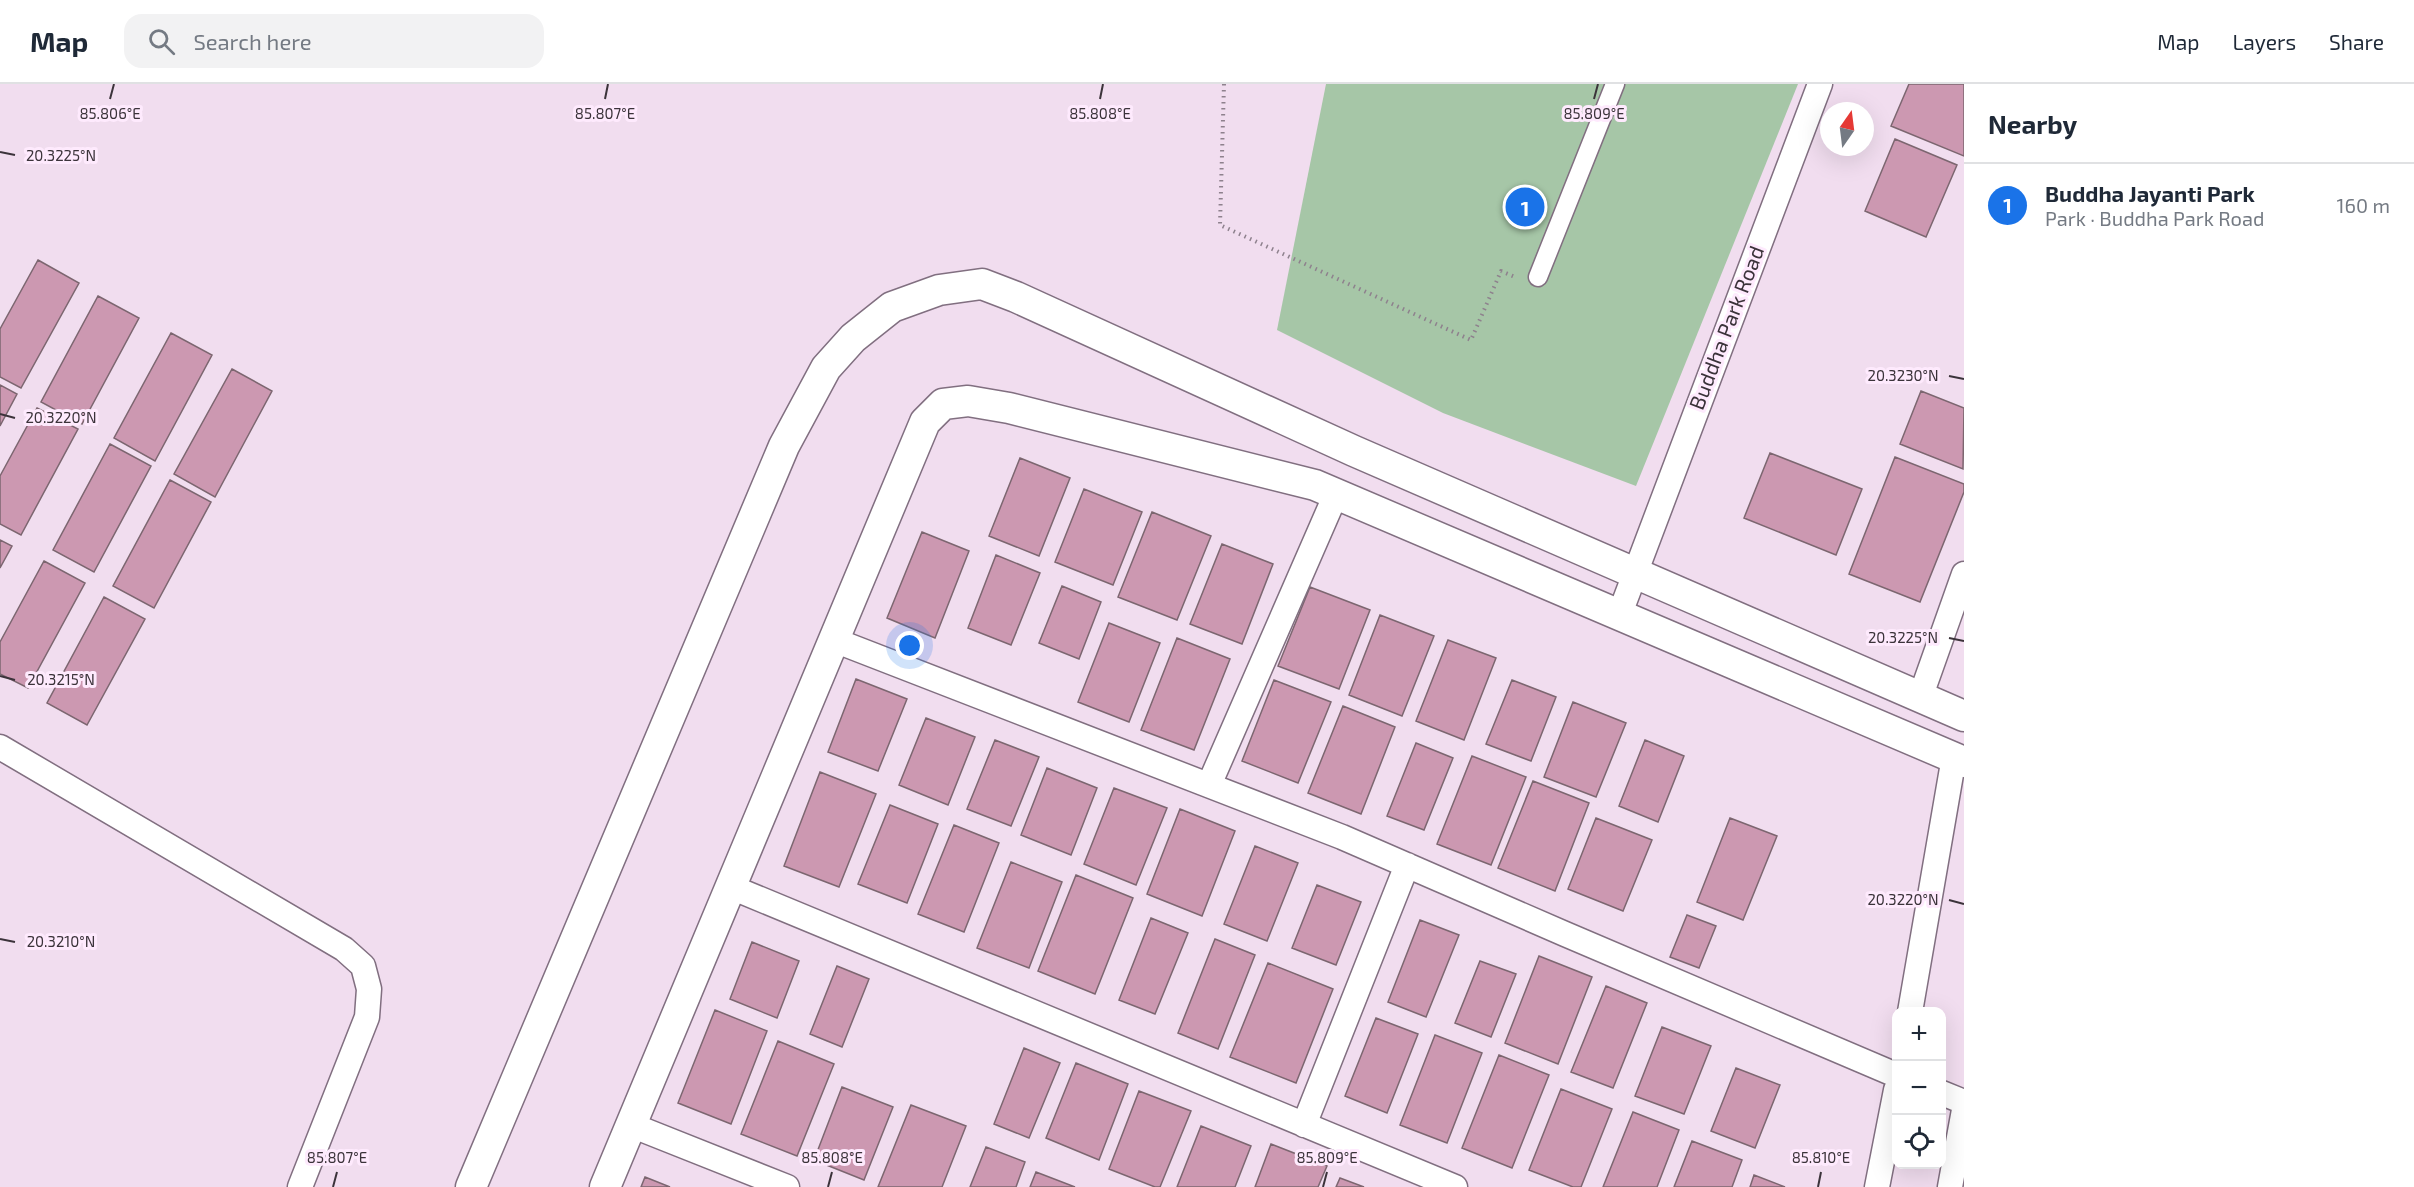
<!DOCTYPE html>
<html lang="en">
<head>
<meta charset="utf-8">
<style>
	:root { --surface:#fff; --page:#f2f2f3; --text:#1f2937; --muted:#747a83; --line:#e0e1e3; --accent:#1a73e8 }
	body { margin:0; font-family:"Exo 2",sans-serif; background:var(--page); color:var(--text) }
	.controls { position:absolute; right:18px; bottom:18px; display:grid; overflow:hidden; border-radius:12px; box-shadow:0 6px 24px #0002 }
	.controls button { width:54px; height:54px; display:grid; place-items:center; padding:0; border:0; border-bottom:2px solid var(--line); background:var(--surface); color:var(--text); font:30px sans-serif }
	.compass { position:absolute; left:1820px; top:18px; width:54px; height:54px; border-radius:50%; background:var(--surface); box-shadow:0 6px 24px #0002; rotate:14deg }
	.you { position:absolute; left:910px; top:562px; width:21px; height:21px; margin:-15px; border:4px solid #fff; border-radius:50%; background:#1a73e8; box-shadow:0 0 0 9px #1a73e833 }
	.badge { display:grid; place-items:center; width:39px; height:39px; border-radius:50%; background:var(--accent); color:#fff; font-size:20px; font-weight:700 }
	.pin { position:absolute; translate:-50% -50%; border:3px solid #fff; box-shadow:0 2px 6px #0006 }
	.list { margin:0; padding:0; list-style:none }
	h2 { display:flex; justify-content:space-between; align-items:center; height:78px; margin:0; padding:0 24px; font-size:26px }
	h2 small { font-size:20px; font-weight:400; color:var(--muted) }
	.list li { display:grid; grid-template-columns:39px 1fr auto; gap:18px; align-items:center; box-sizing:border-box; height:84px; padding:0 24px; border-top:2px solid var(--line) }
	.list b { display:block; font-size:22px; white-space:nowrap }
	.list p { margin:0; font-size:20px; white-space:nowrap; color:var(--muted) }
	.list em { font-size:20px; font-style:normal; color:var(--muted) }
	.icon { flex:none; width:33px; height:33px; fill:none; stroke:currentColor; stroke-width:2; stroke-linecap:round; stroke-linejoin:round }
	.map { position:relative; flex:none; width:1964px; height:1103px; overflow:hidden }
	header { display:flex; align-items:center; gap:36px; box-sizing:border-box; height:84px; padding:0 30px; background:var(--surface); border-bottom:2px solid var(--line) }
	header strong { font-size:28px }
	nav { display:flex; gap:33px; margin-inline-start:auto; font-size:21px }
	.search { width:420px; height:54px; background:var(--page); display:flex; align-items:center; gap:15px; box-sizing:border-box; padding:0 21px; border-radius:18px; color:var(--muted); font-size:22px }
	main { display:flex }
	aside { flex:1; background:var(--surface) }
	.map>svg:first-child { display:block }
</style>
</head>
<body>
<header>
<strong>Map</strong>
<div class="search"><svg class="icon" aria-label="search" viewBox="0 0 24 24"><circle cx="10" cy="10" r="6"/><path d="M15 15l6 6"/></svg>Search here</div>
<nav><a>Map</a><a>Layers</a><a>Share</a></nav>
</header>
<main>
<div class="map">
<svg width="1964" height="1103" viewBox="0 0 1964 1103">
	<rect width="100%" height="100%" fill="#f1ddef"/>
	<path fill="#a6c6a7" d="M 1326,0 L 1798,0 L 1636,402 L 1443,329 L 1277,246 Z"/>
	<path fill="#cc98b1" stroke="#7c6670" stroke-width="1.5" d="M 1909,0 L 1964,0 L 1964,72 L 1891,42 Z
		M 1895,55 L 1957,81 L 1926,153 L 1865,127 Z
		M 38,176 L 79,199 L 21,304 L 0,293 L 0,245 Z
		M 98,212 L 139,234 L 82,340 L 41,318 Z
		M 171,249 L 212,271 L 155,377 L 114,354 Z
		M 232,285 L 272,307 L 215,413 L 174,390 Z
		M 0,301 L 17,310 L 0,342 Z
		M 1921,307 L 1964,324 L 1963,385 L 1900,360 Z
		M 37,324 L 78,345 L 21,451 L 0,440 L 0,392 Z
		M 110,360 L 151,382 L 94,488 L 53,466 Z
		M 1770,369 L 1862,405 L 1836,471 L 1744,434 Z
		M 1895,373 L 1964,400 L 1964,408 L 1920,518 L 1849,490 Z
		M 1020,374 L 1070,394 L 1039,472 L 989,452 Z
		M 170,396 L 211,418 L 154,524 L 113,502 Z
		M 1084,405 L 1142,428 L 1113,501 L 1055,478 Z
		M 1152,428 L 1211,452 L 1177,536 L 1118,513 Z
		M 922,448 L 969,467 L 935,554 L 887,534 Z
		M 0,456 L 12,462 L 0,484 Z
		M 1222,460 L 1273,480 L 1242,560 L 1190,540 Z
		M 996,471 L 1040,489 L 1011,561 L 968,544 Z
		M 44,477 L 85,499 L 28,604 L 0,590 L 0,558 Z
		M 1062,502 L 1101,518 L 1079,575 L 1039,559 Z
		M 1310,503 L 1370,526 L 1339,605 L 1278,582 Z
		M 104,513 L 145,535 L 87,641 L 47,619 Z
		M 1380,531 L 1434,552 L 1402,632 L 1349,611 Z
		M 1109,539 L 1160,559 L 1129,638 L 1078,618 Z
		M 1177,554 L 1230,575 L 1194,666 L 1141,646 Z
		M 1448,556 L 1496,574 L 1464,656 L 1416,637 Z
		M 856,595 L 907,615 L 878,687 L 828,668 Z
		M 1274,596 L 1331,618 L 1298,699 L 1242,677 Z
		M 1512,596 L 1556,613 L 1531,677 L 1486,660 Z
		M 1573,618 L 1626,639 L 1596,713 L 1544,693 Z
		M 1343,622 L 1395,643 L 1361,730 L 1308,709 Z
		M 926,634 L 975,653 L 948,721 L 899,701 Z
		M 995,656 L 1039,673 L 1011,742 L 967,725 Z
		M 1645,656 L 1684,672 L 1658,738 L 1619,722 Z
		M 1416,659 L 1453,674 L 1424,746 L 1387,732 Z
		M 1472,672 L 1526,693 L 1491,781 L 1437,760 Z
		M 1047,684 L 1097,704 L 1071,771 L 1021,751 Z
		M 820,688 L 876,710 L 839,803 L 784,782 Z
		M 1533,697 L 1589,719 L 1555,807 L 1498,784 Z
		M 1114,704 L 1167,724 L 1136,801 L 1084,780 Z
		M 890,721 L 938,740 L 907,819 L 858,800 Z
		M 1180,725 L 1235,747 L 1202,832 L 1147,810 Z
		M 1596,734 L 1652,756 L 1623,827 L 1568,805 Z
		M 1730,734 L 1777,752 L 1743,836 L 1697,818 Z
		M 954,741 L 999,759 L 964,848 L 918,830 Z
		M 1255,762 L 1298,779 L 1267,857 L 1224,840 Z
		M 1011,778 L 1062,798 L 1029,884 L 977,864 Z
		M 1076,791 L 1133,814 L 1095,910 L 1038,887 Z
		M 1317,801 L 1361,818 L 1336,881 L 1292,864 Z
		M 1687,831 L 1716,842 L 1699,884 L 1670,873 Z
		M 1151,834 L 1188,849 L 1155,930 L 1119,916 Z
		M 1420,836 L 1459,851 L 1426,933 L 1388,918 Z
		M 1215,855 L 1255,871 L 1218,965 L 1178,949 Z
		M 752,858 L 799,877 L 777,934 L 730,915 Z
		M 1539,872 L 1592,893 L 1558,980 L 1505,959 Z
		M 1480,877 L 1516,890 L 1491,953 L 1455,939 Z
		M 1268,879 L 1333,905 L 1296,999 L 1230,973 Z
		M 837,882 L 869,895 L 842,963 L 810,950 Z
		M 1606,902 L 1647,919 L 1613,1004 L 1571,988 Z
		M 715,926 L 767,947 L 731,1040 L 678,1019 Z
		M 1376,934 L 1418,950 L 1387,1029 L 1345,1012 Z
		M 1662,943 L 1711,962 L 1684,1030 L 1635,1012 Z
		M 1435,951 L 1482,969 L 1447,1059 L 1400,1041 Z
		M 778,957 L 834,980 L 797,1072 L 741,1050 Z
		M 1024,964 L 1060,979 L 1029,1054 L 994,1040 Z
		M 1499,971 L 1549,991 L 1512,1084 L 1462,1064 Z
		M 1076,979 L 1128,1000 L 1099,1076 L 1046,1054 Z
		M 1736,984 L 1780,1001 L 1755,1064 L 1711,1047 Z
		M 842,1003 L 893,1023 L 864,1096 L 814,1076 Z
		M 1561,1005 L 1612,1025 L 1581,1103 L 1573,1103 L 1529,1086 Z
		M 1139,1007 L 1191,1027 L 1160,1103 L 1155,1103 L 1109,1085 Z
		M 911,1021 L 966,1042 L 942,1103 L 878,1103 Z
		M 1633,1028 L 1679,1046 L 1657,1103 L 1603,1103 Z
		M 1201,1042 L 1251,1062 L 1235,1103 L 1177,1103 Z
		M 1692,1057 L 1742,1076 L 1732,1103 L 1674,1103 Z
		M 1271,1060 L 1327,1082 L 1318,1103 L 1255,1103 Z
		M 986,1063 L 1025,1078 L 1016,1103 L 970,1103 Z
		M 1036,1088 L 1075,1103 L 1030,1103 Z
		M 1754,1091 L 1785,1103 L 1750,1103 Z
		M 645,1093 L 670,1103 L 641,1103 Z
		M 1340,1094 L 1364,1103 L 1336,1103 Z"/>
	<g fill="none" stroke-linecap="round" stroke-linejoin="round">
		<g stroke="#816f80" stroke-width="21">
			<path id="pedestrian" d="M 1538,193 L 1615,0"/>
		</g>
		<g stroke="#816f80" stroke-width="27">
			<path id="minor" d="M 1619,532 L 1820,0
				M 834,556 L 1342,753 L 1565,850 L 1896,991
				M 1920,614 L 1964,490
				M 0,663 L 344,865 L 363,882 L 369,905 L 367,933 L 300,1103
				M 1209,701 L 1336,410
				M 731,803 L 1455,1103
				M 1910,928 L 1954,673
				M 1942,1009 L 1964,1018
				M 631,1041 L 787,1103
				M 1304,1041 L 1407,781
				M 1877,1103 L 1896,1006
				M 1950,1103 L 1964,1026"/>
		</g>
		<g stroke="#816f80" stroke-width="33">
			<path id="tertiary" d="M 471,1103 L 784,362 L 826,284 L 853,254 L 892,223 L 939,206 L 982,200 L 1016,213 L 1354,367 L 1964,632
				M 605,1103 L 925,338 L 943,320 L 968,317 L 1009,324 L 1315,401 L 1964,678"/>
		</g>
		<path stroke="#8e818d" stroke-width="4" stroke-dasharray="1.5 4.5" stroke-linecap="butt" d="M 1224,0 L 1220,141 L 1471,256 L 1501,187 L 1515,193"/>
		<use href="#pedestrian" stroke="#fff" stroke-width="18"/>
		<use href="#minor" stroke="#fff" stroke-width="24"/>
		<use href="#tertiary" stroke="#fff" stroke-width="30"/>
	</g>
	<path fill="none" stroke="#3b333a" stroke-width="2" d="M 110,15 L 114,0M 605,15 L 608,0M 1100,15 L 1103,0M 1594,15 L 1598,0M 0,68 L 15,71M 1949,292 L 1964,295M 0,330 L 15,334M 1949,554 L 1964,557M 0,592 L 15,596M 1949,816 L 1964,820M 0,855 L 15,858M 333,1103 L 337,1088M 828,1103 L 832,1088M 1323,1103 L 1327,1088M 1818,1103 L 1821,1088"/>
	<g text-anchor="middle" stroke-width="6" stroke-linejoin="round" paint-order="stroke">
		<g font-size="21" fill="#3b333a" stroke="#feeafd">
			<text transform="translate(1727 244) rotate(-69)" y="7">Buddha Park Road</text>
		</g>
	</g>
	<g font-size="15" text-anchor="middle" fill="#3b333a" stroke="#feeafd" stroke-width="6" stroke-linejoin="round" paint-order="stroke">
		<text x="110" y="35">85.806°E</text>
		<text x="605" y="35">85.807°E</text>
		<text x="1100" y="35">85.808°E</text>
		<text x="1594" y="35">85.809°E</text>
		<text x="61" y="77">20.3225°N</text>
		<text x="1903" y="297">20.3230°N</text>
		<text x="61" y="339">20.3220°N</text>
		<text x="1903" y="559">20.3225°N</text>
		<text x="61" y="601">20.3215°N</text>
		<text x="1903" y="821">20.3220°N</text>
		<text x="61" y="863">20.3210°N</text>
		<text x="337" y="1079">85.807°E</text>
		<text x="832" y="1079">85.808°E</text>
		<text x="1327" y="1079">85.809°E</text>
		<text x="1821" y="1079">85.810°E</text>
	</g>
</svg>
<div class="controls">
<button>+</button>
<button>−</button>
<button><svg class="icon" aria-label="locate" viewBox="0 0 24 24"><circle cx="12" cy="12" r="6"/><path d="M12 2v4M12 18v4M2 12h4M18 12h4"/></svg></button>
</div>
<svg class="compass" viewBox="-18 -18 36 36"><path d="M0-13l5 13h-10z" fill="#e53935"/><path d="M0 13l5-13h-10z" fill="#747a83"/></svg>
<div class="you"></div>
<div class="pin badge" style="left:1525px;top:123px">1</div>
</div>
<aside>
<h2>Nearby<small></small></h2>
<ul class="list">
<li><span class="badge">1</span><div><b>Buddha Jayanti Park</b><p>Park · Buddha Park Road</p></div><em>160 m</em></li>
</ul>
</aside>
</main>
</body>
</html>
